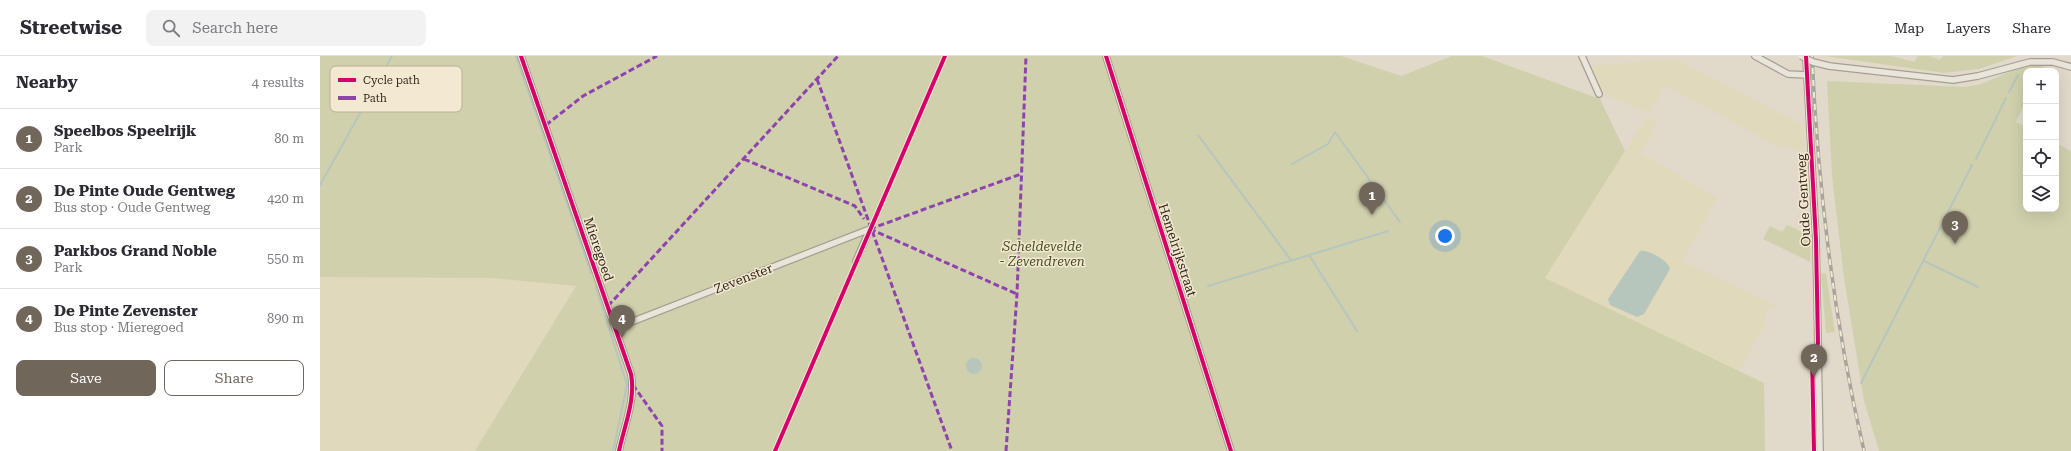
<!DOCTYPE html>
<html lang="en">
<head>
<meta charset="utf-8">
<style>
	:root { --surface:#fff; --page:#f2f2f3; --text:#2b2b33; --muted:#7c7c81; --line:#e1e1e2; --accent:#71665a }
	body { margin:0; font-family:"Roboto Serif",serif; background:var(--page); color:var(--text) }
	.controls { position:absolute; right:12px; top:12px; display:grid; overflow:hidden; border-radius:8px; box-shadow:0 4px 16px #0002 }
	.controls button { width:36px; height:36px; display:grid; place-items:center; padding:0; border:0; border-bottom:1px solid var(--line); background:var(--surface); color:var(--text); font:20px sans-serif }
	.you { position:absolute; left:1125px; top:180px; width:14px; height:14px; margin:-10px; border:3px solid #fff; border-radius:50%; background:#1a73e8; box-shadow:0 0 0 6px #1a73e833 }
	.badge { display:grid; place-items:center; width:26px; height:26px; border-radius:50%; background:var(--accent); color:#fff; font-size:13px; font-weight:700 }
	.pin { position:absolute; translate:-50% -33px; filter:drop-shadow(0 1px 2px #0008) }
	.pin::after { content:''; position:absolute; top:21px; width:14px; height:12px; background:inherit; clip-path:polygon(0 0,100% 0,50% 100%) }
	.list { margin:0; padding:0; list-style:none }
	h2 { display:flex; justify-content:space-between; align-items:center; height:52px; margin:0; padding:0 16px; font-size:17px }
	h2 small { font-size:13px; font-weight:400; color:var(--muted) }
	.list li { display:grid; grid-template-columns:26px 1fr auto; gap:12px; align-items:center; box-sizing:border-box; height:60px; padding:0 16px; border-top:1px solid var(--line) }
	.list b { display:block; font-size:15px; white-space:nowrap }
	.list p { margin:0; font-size:13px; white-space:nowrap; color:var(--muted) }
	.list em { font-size:13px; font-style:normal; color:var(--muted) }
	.actions { display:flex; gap:8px; padding:12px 16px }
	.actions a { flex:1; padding:9px 0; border:1px solid var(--accent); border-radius:8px; text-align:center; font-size:14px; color:var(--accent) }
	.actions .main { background:var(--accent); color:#fff }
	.icon { flex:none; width:22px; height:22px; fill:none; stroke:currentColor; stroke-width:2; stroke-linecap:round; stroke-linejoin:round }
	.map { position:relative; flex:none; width:1751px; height:395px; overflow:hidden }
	header { display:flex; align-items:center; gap:24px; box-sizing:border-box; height:56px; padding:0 20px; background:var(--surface); border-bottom:1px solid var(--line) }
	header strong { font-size:19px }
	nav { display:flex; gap:22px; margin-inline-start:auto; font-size:14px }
	.search { width:280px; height:36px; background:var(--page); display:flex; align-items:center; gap:10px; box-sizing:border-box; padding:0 14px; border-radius:8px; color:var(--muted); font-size:15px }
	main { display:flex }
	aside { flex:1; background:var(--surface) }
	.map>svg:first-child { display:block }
</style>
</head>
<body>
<header>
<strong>Streetwise</strong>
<div class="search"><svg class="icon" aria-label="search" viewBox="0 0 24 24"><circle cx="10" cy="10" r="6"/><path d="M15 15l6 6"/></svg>Search here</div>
<nav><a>Map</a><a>Layers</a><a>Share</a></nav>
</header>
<main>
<aside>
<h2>Nearby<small>4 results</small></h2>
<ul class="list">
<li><span class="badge">1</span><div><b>Speelbos Speelrijk</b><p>Park</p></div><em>80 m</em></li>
<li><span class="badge">2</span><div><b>De Pinte Oude Gentweg</b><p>Bus stop · Oude Gentweg</p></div><em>420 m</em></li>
<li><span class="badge">3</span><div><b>Parkbos Grand Noble</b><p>Park</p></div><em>550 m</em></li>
<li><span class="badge">4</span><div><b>De Pinte Zevenster</b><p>Bus stop · Mieregoed</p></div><em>890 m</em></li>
</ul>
<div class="actions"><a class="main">Save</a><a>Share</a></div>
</aside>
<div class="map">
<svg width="1751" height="395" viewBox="0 0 1751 395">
	<rect width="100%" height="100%" fill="#e1dacb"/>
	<path fill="#e0d9bb" d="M 1355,3 L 1484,70 L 1485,96 L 1457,90 L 1345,30 L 1330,57 L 1276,35 L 1265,10 Z
		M 1327,61 L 1338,67 L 1321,97 L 1397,142 L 1363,205 L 1460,252 L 1445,253 L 1445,271 L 1443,272 L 1419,315 L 1225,222 Z
		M 0,221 L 172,222 L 250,228 L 256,230 L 155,395 L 0,395 Z"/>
	<path fill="#d0d0ad" d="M 0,0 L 1021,0 L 1081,20 L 1132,0 L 1162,0 L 1280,43 L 1305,95 L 1225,222 L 1444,327 L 1445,395 L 155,395 L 256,230 L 172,222 L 0,221 Z
		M 1505,0 L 1571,0 L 1594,6 L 1598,0 L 1610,0 L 1620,4 L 1623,0 L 1697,0 L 1659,13 L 1624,17 Z
		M 1724,9 L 1721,15 L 1706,15 L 1706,45 L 1696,66 L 1706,71 L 1706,153 L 1736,153 L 1736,87 L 1751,95 L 1751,395 L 1559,395 L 1544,345 L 1524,222 L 1512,120 L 1507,25 L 1645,31 L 1661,28 L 1701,11 Z
		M 1467,169 C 1489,178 1492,182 1490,206 L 1443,183 L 1450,170 L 1462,176 Z
		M 1506,217 L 1515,276 L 1506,277 L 1501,218 Z"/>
	<path fill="#b6c6bc" d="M 1320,195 C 1328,193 1349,205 1350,213 L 1324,258 L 1317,261 L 1290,249 L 1288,243 Z
		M646 310a8 8 0 1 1 16 0a8 8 0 1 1-16 0Z"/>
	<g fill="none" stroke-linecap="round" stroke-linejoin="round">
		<path stroke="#b6c6bc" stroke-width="2" d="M 196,0 L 271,217
			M 1689,36 L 1698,19
			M 878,79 L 971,204
			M 1656,103 L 1686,42
			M 972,108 L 1008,88 L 1015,76 L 1080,166
			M 0,129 L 72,0
			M 989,199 L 1037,275
			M 1604,205 L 1658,231
			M 888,230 L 1068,175
			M 276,231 L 307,329 L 293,395
			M 1541,327 L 1652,109"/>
		<g stroke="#a69f94" stroke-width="8">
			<path id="minor" d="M 201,0 L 311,318 C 316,343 304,371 299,395
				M 786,0 L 911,395
				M 1262,0 L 1279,38
				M 1435,0 L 1468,18 L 1486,19
				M 1486,0 L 1496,184 L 1500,395
				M 1509,10 L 1633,24 L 1658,20 L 1710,6 L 1733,6 L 1751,11
				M 536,205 L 550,173
				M 296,272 L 550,173"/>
		</g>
		<use href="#minor" stroke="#eae5db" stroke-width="5.5"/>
		<g stroke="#a8a49c" stroke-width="3.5">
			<path id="rail" d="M 1492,0 C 1498,133 1514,265 1544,395"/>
		</g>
		<use href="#rail" stroke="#f3e9d0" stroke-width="2" stroke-dasharray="6" stroke-linecap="butt"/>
		<g stroke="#a69f94" stroke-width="8" stroke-linecap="butt">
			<path id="minor-bridge" d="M 1481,0 L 1493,6 L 1509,10"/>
		</g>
		<use href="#minor-bridge" stroke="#eae5db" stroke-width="5.5"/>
		<path stroke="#8e44ad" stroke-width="3" stroke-dasharray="6 3" stroke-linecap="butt" d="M 497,23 L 632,395
			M 226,69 L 263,40 L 337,0
			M 424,103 L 535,150 L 544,163
			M 550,173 L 701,118
			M 550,173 L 697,238
			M 288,250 L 518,0
			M 313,329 L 342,370 L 342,395
			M 686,395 L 697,238 L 706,0"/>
		<g stroke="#f3e9d0" stroke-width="6">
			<path id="cycleway" d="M 201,0 L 311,318 C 316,343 304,371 299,395
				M 786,0 L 911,395
				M 1486,0 L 1496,184 L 1498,287 L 1493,305
				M 1492,298 L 1494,395
				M 455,395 L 625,0"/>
		</g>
		<use href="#cycleway" stroke="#d6006c" stroke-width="4"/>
	</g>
	<g text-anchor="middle" stroke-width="3" stroke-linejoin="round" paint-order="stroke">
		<g font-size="13" fill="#34281d" stroke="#f3e9d0">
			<text transform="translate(1483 144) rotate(-93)" y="5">Oude Gentweg</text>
			<text transform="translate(279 193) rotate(71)" y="5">Mieregoed</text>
			<text transform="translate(858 194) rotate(72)" y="5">Hemelrijkstraat</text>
			<text transform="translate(423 222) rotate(-21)" y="5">Zevenster</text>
		</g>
		<g font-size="13" font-style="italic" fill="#444f25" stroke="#f3e9d0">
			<text x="722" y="195">Scheldevelde<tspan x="722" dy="15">- Zevendreven</tspan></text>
		</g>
	</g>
	<rect x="10" y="10" width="132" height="46" rx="6" fill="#f3e9d0" stroke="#baaf9a" stroke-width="1"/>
	<rect x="18" y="22" width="18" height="4" fill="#d6006c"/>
	<rect x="18" y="40" width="18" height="4" fill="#8e44ad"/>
	<g font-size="11" fill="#34281d">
		<text x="43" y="28">Cycle path</text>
		<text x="43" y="46">Path</text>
	</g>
</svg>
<div class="controls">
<button>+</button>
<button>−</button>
<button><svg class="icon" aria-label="locate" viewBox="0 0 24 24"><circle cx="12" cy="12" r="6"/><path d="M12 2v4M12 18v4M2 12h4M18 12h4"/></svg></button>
<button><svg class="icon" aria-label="layers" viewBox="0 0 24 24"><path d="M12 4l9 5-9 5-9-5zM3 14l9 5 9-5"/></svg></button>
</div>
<div class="you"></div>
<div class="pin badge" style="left:1052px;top:159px">1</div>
<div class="pin badge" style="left:1494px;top:321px">2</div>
<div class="pin badge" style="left:1635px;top:188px">3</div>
<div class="pin badge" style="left:302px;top:282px">4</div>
</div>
</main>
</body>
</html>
